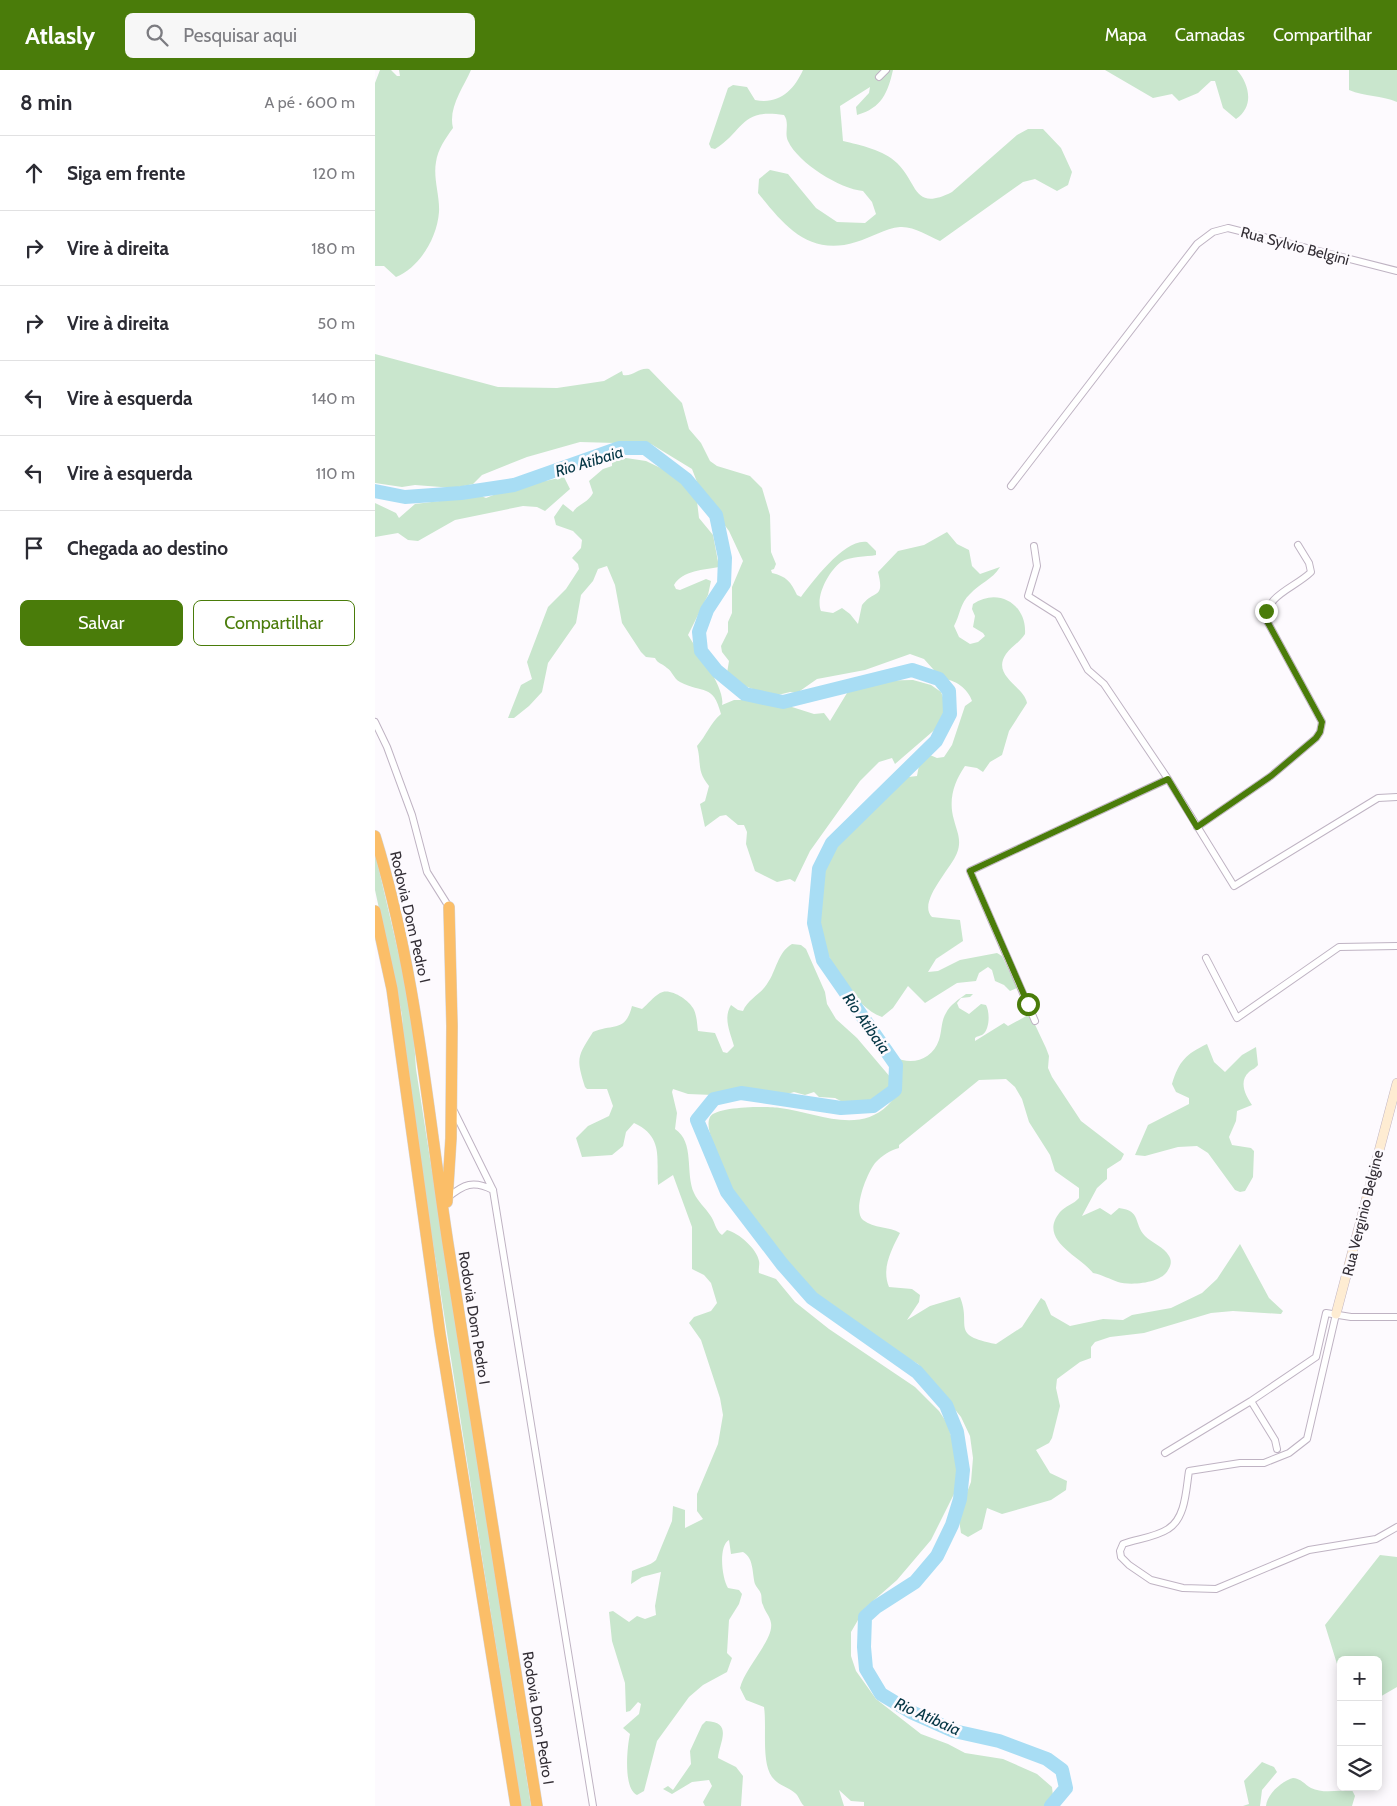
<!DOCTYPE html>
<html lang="pt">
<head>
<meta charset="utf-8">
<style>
	:root { --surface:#fff; --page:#f7f7f7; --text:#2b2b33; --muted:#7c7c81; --line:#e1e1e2; --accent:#4a7c0a }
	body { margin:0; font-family:Cabin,sans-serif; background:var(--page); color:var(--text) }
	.controls { position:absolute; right:15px; bottom:15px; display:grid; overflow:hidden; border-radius:8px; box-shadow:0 2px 12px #0003 }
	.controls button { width:45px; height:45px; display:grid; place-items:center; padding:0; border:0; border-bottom:1px solid var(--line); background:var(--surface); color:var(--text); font:25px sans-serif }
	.stop { position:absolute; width:15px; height:15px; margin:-11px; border:4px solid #4a7c0a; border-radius:50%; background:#fff }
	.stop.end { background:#4a7c0a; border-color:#fff; box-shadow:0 1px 5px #0008 }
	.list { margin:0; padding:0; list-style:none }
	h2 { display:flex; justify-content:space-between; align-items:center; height:65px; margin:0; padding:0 20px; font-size:21px }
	h2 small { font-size:16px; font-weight:400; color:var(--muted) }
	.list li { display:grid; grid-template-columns:32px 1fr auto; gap:15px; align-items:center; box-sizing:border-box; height:75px; padding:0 20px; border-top:1px solid var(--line) }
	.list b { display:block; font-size:19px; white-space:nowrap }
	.list em { font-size:16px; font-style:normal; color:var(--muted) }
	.actions { display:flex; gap:10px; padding:15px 20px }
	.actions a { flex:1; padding:11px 0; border:1px solid var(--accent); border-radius:8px; text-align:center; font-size:18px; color:var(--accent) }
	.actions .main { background:var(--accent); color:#fff }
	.icon { flex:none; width:28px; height:28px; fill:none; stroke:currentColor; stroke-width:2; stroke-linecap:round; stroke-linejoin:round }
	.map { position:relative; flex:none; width:1022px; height:1736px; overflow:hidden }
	header { display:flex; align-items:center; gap:30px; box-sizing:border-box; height:70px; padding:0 25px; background:var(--accent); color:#fff }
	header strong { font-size:24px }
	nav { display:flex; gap:28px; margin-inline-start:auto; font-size:18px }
	.search { width:350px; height:45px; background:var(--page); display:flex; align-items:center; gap:12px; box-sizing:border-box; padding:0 18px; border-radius:8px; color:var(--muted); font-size:19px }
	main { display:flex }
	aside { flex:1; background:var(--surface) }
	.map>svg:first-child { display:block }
</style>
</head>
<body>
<header>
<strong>Atlasly</strong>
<div class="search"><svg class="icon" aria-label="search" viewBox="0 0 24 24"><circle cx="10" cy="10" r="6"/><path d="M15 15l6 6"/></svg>Pesquisar aqui</div>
<nav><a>Mapa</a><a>Camadas</a><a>Compartilhar</a></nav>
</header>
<main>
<aside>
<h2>8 min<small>A pé · 600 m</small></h2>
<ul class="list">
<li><svg class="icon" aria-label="ahead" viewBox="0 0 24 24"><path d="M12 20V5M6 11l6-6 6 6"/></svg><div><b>Siga em frente</b></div><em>120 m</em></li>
<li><svg class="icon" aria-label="right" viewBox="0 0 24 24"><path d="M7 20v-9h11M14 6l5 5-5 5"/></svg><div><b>Vire à direita</b></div><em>180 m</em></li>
<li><svg class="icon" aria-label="right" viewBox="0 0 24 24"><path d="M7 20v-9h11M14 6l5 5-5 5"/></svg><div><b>Vire à direita</b></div><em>50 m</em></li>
<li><svg class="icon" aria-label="left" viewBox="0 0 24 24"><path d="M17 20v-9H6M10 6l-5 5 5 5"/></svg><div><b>Vire à esquerda</b></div><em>140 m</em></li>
<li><svg class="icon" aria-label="left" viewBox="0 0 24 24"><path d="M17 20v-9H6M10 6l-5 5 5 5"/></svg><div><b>Vire à esquerda</b></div><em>110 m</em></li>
<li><svg class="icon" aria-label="arrive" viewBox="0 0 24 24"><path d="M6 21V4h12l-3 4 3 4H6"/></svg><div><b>Chegada ao destino</b></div></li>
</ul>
<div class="actions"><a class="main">Salvar</a><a>Compartilhar</a></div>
</aside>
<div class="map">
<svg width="1022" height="1736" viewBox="0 0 1022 1736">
	<rect width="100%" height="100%" fill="#fdfafe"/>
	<path fill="#c9e6cd" d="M 5,0 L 16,0 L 22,6 L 25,6 L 24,0 L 96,0 C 88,18 73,38 78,58 C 70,69 63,79 61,92 C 58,109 65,126 64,142 C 62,168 45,197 21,207 L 9,196 L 0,196 L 0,13 Z
		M 428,0 L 518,0 C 513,22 507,38 482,45 L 481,37 L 494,23 L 495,17 L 465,36 L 468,71 C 485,75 509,80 522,93 C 543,113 538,142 577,122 L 642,65 L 653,59 L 668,59 L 686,78 L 697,102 L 693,115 L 682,121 L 660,109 L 648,112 L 565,171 C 553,166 539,156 525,157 C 510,158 496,168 481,172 C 434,187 409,155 383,123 L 384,109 L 395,100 L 413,104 L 441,138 L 462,152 L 490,153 L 501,144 L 497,132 L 488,121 C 465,119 423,93 413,71 C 409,63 415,53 409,45 C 365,38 370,60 340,79 L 336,78 L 334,74 L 353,18 L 358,15 L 372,17 L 380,30 C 404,35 419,20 428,0 Z
		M 730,0 L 862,0 C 874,14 880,36 861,49 L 848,38 L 840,11 L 836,11 L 823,23 L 804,31 L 797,24 L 778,28 Z
		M 974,0 L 1022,0 L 1022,32 C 1006,25 990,27 974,20 Z
		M 0,284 L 123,317 L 182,318 L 229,311 L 247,301 L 248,305 C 258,307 264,297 274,299 L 307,333 L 314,359 L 326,373 L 335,391 L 342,396 L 375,406 L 387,418 L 395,445 L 396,482 L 401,494 L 399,499 L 396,500 L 397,503 C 411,506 416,512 422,525 L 426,527 C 438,511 470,468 492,472 L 501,481 L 501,485 C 491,487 475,486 466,492 C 454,501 440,526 446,541 L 458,543 L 467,538 L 475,544 L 483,554 L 487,535 C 499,519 510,530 503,502 L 523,481 L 549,475 L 572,462 L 582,474 L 594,480 L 597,496 L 605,504 L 625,497 C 617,510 605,513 595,524 C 585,533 585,545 579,556 L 584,567 L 595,574 L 603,572 L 610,566 L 608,563 L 598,557 L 600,546 L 597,539 L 598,534 C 623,517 652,534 650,564 C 645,572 637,576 631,584 C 616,606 649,616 652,633 L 634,661 L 627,685 L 615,692 L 608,702 L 602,698 L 590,696 C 579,712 573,730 579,750 C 582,762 587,770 582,783 C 576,799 542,832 557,847 L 585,850 L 588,871 L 561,889 L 553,902 L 563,901 L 585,890 L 622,883 L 627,886 L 642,918 L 635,921 L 629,915 L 620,911 L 617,900 L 613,897 L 604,903 L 601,911 L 582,913 L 550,933 L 533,916 L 518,938 L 507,947 C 479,937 452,890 445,862 C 442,852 442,842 437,832 L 442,804 L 471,757 L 516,709 L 542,706 C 544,696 544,688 555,685 L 562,688 L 569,687 L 577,675 L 590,636 L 597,631 C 593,619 580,609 567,609 L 549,589 L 535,584 L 490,600 L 442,609 L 422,623 L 415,622 L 403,625 L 380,620 L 358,611 L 352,603 L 354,591 L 347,582 L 346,576 L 353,562 L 353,552 L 357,543 L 357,517 L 368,491 L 354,461 L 327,425 L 317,399 L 276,374 L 205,372 L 152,387 L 107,405 L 98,414 L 79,418 L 40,415 L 27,417 L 0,413 Z
		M 251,388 L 271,391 L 298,404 L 322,431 L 324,448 L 338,465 L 344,497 C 329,500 308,500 299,515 L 301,519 L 305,520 L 331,509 L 336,511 L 333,525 L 313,565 C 322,580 351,619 347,635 L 359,630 L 372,630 L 417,637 L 439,644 L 449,643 L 455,651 L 472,623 L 494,611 L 538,610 L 556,615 L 566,622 L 571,635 L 564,656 L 520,694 L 517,688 L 504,692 L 485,711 L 435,781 L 420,812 L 415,809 L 402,812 L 380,801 L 371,774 L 372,762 L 369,755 L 363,755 L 351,745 L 345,746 L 330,757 L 325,734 L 330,731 L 334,716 C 321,700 327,694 322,676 C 331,666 336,652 346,644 C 338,613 328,624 305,612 C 298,608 298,602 292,598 C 287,593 283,594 280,588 L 271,587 L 266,582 L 247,553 L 240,515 L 232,496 L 223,499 L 218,511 L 206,525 L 201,553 L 173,593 L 167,622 L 154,636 L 139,648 L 133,648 L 146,615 L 157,609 L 152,592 L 173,537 L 191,519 L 204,499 L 203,494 L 197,488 L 206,478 L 207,470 L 198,461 L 181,455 L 179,447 L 188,434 L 198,442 C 203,434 213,433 218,423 L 214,411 L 228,399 L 237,396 L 237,393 L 230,390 Z
		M 165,406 L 170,411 L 189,407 L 195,419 L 170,441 L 162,437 L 148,436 L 80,450 L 43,471 L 33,470 L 23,463 L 0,467 L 0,433 L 21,443 L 24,448 L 40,434 L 106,426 L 111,428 Z
		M 0,783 L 37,941 L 41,999 L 156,1736 L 146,1736 L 31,1001 L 27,945 L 0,820 Z
		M 417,874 L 426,875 L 431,879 L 450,922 L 452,934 L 461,949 L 482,968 L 516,1008 L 515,1016 L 503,1030 L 494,1035 L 477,1037 L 460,1028 L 444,1027 L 439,1022 L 430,1025 L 419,1022 L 403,1027 L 362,1018 L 338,1025 L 313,1024 L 298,1019 L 297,1022 L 302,1043 L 300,1059 C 320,1072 310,1103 319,1123 C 323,1132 330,1137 335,1145 C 340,1151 340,1160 347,1165 L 352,1160 C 364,1163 382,1179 384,1191 C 385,1195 383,1199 384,1203 L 401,1209 L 420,1232 L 454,1259 L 540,1317 L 564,1341 L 572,1353 L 577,1369 L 583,1399 L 581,1420 L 556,1470 L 522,1510 L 490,1538 L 476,1562 L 476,1586 L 481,1601 L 501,1629 L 546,1664 L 573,1674 L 590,1683 L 628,1689 L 662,1704 L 677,1717 L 678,1726 L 674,1736 L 489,1736 L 489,1732 L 476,1731 L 464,1720 L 469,1736 L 429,1736 C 425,1732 424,1726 420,1723 C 413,1717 404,1716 397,1707 C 386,1692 392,1656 389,1637 L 371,1630 L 365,1618 C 370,1597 399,1570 396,1553 C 395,1546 390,1542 388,1535 C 386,1532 387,1528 386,1524 C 385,1520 381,1517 380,1514 C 377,1503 379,1488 368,1482 L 356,1484 L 354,1470 C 343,1476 347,1509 353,1518 L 364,1520 L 367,1524 L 364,1534 L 354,1550 L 352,1583 L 357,1588 L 352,1602 L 328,1615 L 314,1627 L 282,1671 L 269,1721 L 262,1725 C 248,1719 252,1677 255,1664 L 248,1658 L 264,1644 L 266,1634 L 263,1632 L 255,1641 L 251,1642 L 250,1613 L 237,1571 L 234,1542 L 238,1541 L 254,1552 L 262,1546 L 270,1549 L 281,1545 L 280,1536 L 286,1502 L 267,1507 L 256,1514 L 257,1501 C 265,1497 275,1496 281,1490 L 297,1451 L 298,1436 L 310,1440 L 310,1458 L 328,1449 L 322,1441 L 322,1424 L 343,1374 L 348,1345 L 345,1328 L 326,1270 L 314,1253 L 319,1247 L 336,1241 L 342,1233 L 336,1213 L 329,1205 L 317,1199 L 317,1157 L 298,1105 L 283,1115 C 281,1088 289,1067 259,1053 L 251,1062 L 248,1076 L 237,1085 L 207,1087 L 201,1068 L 213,1056 L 234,1046 L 238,1036 L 232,1019 L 212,1019 L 210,1017 C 201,988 202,987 218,962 C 239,953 250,963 257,936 L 267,939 C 273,934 278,927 285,923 C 294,917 313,929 318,938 C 322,945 322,954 323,961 L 340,963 L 348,982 L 352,983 L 359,976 C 355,962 348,948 356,935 L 363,940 L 368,941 C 373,929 385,925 392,914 C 402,900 402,883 417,874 Z
		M 591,924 L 598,924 L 595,927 L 586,928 L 582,933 L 584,938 L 594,944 L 606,934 L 611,935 C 615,942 615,960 607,965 C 605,966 602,966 600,968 L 600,971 L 629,953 L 633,956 L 655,944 L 671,978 L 674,986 L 673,998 L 677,1007 L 706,1051 L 749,1084 L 746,1090 L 732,1099 L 732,1109 L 722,1118 L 707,1146 L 725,1138 L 736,1145 L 744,1138 C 767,1141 758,1153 770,1166 C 777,1173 789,1177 794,1186 C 797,1191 796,1195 793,1200 C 787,1213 756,1216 743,1212 C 734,1209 728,1205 718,1203 C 705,1186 662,1170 685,1142 C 690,1136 699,1134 704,1128 L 704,1118 L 680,1101 L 675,1085 L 654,1052 L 647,1029 L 640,1017 L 631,1009 L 604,1010 L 524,1075 L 524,1078 C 515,1080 507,1086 501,1092 C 492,1102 477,1141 488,1150 C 499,1159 514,1156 525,1163 C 517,1179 506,1198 514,1217 L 537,1219 L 545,1225 L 544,1232 L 532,1250 L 555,1236 L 585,1227 C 597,1256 574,1265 621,1274 L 647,1257 L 666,1228 L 670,1231 L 676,1245 L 695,1256 L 728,1249 L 748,1250 L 757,1245 L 796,1238 L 827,1223 L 842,1209 L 865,1174 L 894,1228 L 908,1241 L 906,1244 L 858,1241 L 836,1243 L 769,1263 L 735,1267 L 720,1272 L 716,1277 L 716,1288 L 705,1292 L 682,1309 L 681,1318 L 685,1336 L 677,1368 L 674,1373 L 661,1380 L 675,1403 L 692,1411 L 691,1420 L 676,1430 L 627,1444 L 612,1438 L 607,1459 L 593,1467 L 586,1463 L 584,1450 L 587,1435 L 596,1412 L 598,1388 L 595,1366 L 586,1347 L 543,1294 L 468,1250 L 410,1199 L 342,1114 C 340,1103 342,1094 341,1084 C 339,1073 330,1057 335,1047 C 341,1036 393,1036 405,1038 C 440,1042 483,1065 513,1035 C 528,1020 525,1006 519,987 C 537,996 557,990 564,970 C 567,961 566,951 571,943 C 575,935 584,929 591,924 Z
		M 832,974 L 839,992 L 850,1002 L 867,985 L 881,977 L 883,995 C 880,999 877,999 874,1002 C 863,1012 871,1026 877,1035 L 862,1041 L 861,1051 L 854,1067 L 857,1075 L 876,1078 L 879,1081 L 878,1107 L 870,1121 L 865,1122 L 860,1120 L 833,1083 L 822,1076 L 803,1077 L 770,1086 L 760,1085 L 773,1055 L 814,1034 L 814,1028 L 801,1022 L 797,1014 C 804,991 811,984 832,974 Z
		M 1005,1485 L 1022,1487 L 1022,1617 L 1003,1628 L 1003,1590 L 966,1590 L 966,1607 L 950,1555 Z
		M 331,1651 C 359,1652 344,1673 343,1688 L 361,1697 L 368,1706 L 366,1736 L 330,1736 L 328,1732 L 337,1716 L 334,1710 L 317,1712 L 297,1724 L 288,1719 L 293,1716 L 298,1720 L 316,1694 L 315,1681 L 327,1655 Z
		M 887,1692 L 899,1697 L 902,1702 L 887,1720 L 885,1736 L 868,1736 L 874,1734 L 869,1711 Z
		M 918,1708 C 927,1709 929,1714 936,1718 C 948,1724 964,1720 977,1720 L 980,1726 L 977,1736 L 891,1736 C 892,1724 907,1711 918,1708 Z"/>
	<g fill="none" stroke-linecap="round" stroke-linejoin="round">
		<path stroke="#a8ddf4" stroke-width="14" d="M 0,421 L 30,427 L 86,423 L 139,415 L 244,378 L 270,378 L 311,409 L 341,445 L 350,488 L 349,514 L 332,540 L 324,562 L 326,581 L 342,601 L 370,624 L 408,632 L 537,600 L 564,609 L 574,621 L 575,644 L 561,671 L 457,773 L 444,799 L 439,853 L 448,890 L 521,995 L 520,1020 L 498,1036 L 466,1038 L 366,1023 L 339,1029 L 322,1050 L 352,1122 L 407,1194 L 437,1228 L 542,1302 L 571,1335 L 582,1362 L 588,1400 L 585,1429 L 577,1455 L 562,1486 L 540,1512 L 501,1537 L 490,1547 L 489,1577 L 491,1599 L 506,1624 L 536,1642 L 579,1661 L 624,1671 L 672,1689 L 687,1700 L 691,1718 L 676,1736"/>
		<g stroke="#bfb3c3" stroke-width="8">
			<path id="street" d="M 504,7 L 511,0
				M 636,416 L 822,174 L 838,162 L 853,158 L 1022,201
				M 659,476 L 662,496 L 653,526 L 683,545 L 713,600 L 729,614 L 793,709 L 859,816 L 1003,728 L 1022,727
				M 0,652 L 12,677 L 37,745 L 52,802 L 74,837
				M 822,757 L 896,706 L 941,668 L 945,662 L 947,652 L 892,551 C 889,525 920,518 936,502 L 934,493 L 923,475
				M 831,888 L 862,948 L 964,877 L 1022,876
				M 660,951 L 595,801 L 793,709
				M 79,1041 L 118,1120 L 218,1736
				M 72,1128 C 89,1114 98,1110 118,1120
				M 961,1244 L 932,1369 L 914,1383 L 889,1393 L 865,1393 L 814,1401 C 811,1419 811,1448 793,1459 C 781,1467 762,1469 748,1474 L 745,1481 L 746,1487 L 754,1495 L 776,1510 L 808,1518 L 841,1519 L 934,1480 L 1001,1469 L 1022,1457
				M 876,1331 L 900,1370 L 902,1379
				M 790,1383 L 876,1331 L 941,1287 L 951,1243 L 976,1247 L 1022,1247"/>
		</g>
		<g stroke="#bfb3c3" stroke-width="10">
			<path id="secondary" d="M 961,1244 L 1022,1013"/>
		</g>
		<g stroke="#d6d5d7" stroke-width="12">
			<path id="highway" d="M 0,766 C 41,899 52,1037 73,1174 C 101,1362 133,1549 162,1736
				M 0,841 L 17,919 L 65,1264 L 141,1736
				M 72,1132 L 76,1068 L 77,956 L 74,837"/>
		</g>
		<use href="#street" stroke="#fff" stroke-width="6"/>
		<use href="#secondary" stroke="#feecd2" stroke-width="9"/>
		<use href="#highway" stroke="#fbbe68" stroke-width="11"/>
	</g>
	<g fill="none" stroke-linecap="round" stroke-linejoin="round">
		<path stroke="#4a7c0a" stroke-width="6" d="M 653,934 L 595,801 L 793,709 L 822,757 L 896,706 L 941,668 L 945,662 L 947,652 L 892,551 L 891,541"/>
	</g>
	<g text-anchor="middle" stroke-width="5" stroke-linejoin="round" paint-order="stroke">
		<g font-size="15" fill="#332e35" stroke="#fdfafe">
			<text transform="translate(920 176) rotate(15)" y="5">Rua Sylvio Belgini</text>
			<text transform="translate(35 847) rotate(77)" y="5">Rodovia Dom Pedro I</text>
			<text transform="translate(988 1143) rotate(-76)" y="5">Rua Verginio Belgine</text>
			<text transform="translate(99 1248) rotate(81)" y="5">Rodovia Dom Pedro I</text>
			<text transform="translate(163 1648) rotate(81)" y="5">Rodovia Dom Pedro I</text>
		</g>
		<g font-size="16" font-style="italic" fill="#053645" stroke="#fdfafe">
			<text transform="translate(214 391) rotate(-17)" y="6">Rio Atibaia</text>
			<text transform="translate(492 953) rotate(55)" y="6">Rio Atibaia</text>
			<text transform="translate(553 1646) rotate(24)" y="6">Rio Atibaia</text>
		</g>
	</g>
</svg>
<div class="controls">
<button>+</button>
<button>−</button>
<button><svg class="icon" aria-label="layers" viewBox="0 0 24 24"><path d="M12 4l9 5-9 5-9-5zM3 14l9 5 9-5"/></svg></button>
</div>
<div class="stop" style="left:653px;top:934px"></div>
<div class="stop end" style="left:891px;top:541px"></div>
</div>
</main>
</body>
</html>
